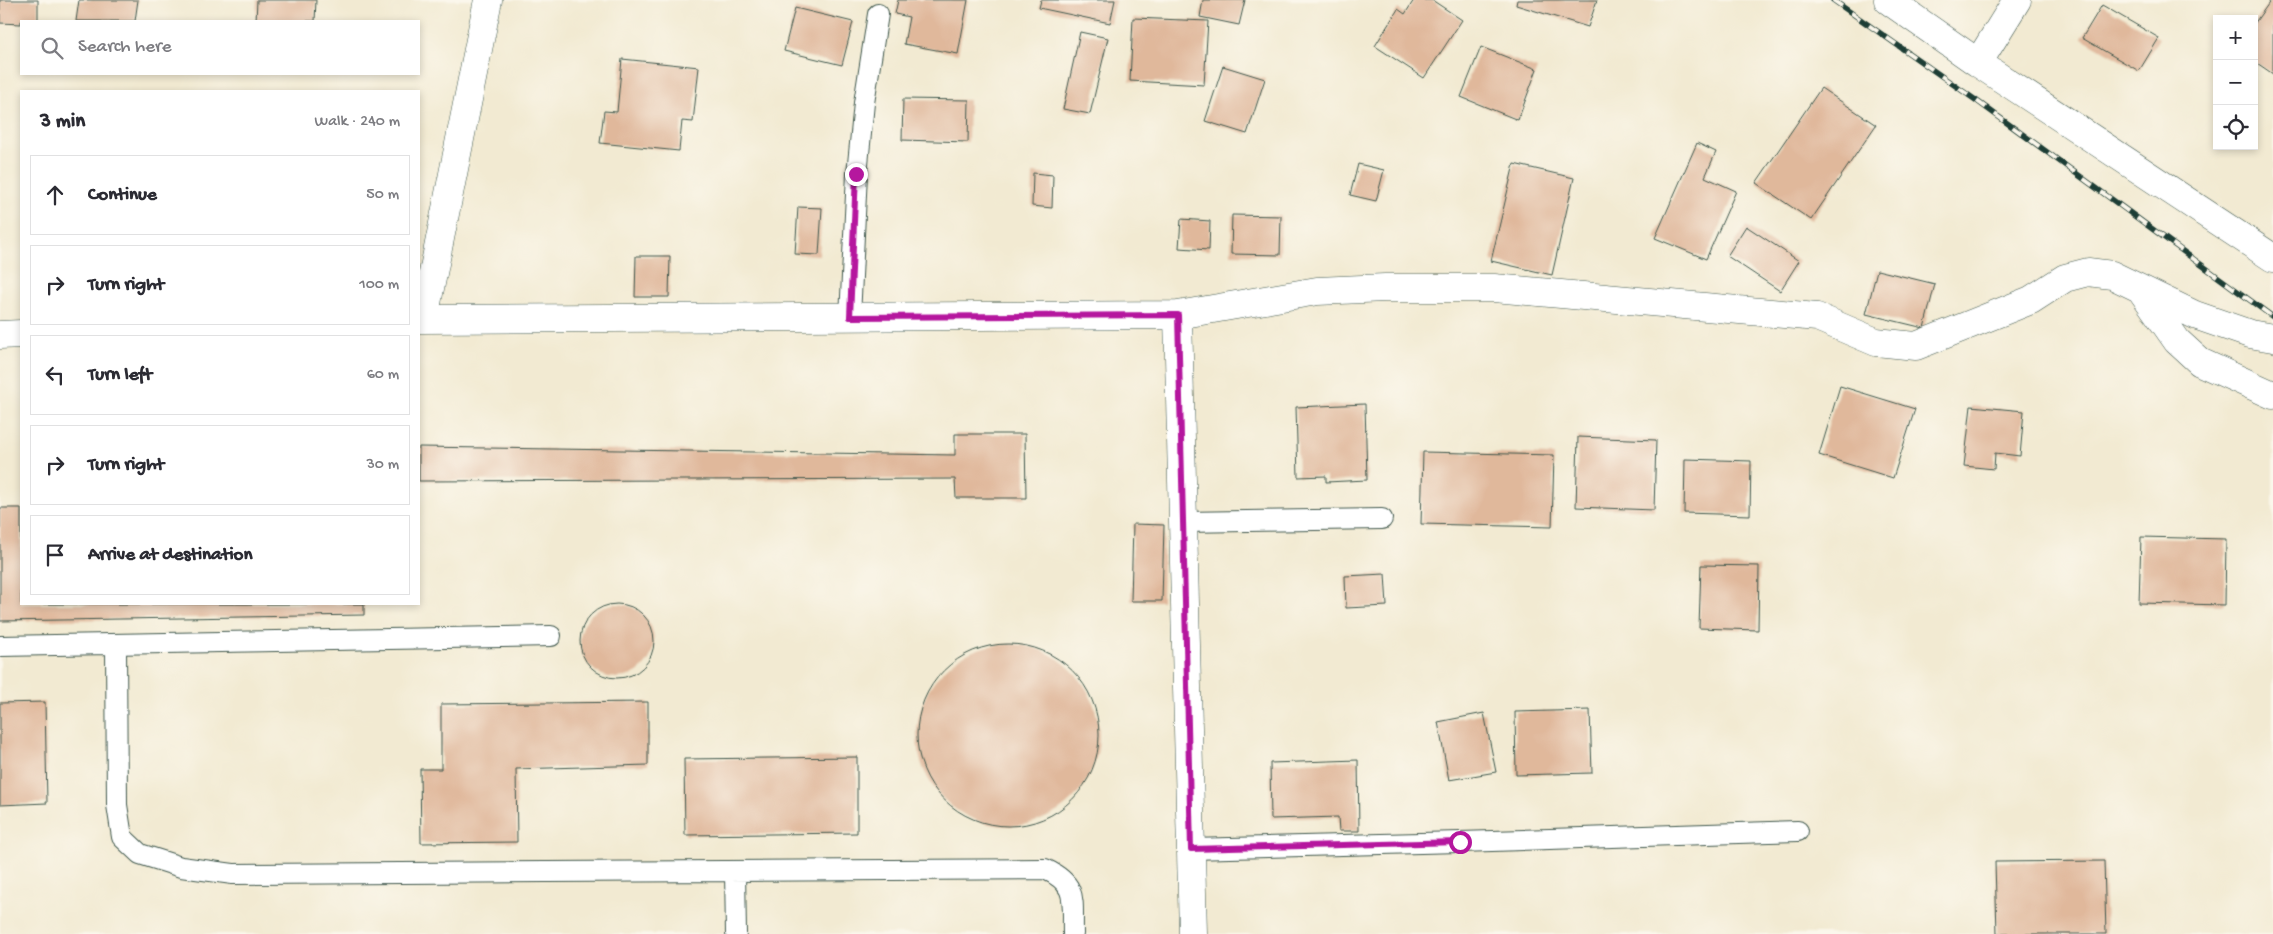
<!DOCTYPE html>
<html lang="en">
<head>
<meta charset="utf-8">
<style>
	:root { --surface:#fff; --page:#f2f2f3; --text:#2b2b33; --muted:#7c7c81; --line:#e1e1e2 }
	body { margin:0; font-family:"Gochi Hand",sans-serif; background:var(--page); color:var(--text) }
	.controls { position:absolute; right:15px; top:15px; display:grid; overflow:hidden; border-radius:0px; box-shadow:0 2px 8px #0003 }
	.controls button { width:45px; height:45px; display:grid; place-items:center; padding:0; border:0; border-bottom:1px solid var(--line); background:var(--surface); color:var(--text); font:25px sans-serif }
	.stop { position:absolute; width:15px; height:15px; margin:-11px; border:4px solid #b5179e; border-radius:50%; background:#fff }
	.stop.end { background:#b5179e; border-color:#fff; box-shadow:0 1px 5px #0008 }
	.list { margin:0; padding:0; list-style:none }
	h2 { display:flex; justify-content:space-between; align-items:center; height:65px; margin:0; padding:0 20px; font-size:21px }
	h2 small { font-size:16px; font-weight:400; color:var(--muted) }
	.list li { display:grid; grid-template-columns:32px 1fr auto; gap:15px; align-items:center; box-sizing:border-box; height:80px; margin:0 10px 10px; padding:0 10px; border:1px solid var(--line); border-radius:0px }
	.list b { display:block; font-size:19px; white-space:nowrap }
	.list em { font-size:16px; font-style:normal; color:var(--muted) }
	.icon { flex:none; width:28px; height:28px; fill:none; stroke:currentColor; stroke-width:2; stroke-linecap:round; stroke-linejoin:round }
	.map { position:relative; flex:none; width:2273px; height:934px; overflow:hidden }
	.search { position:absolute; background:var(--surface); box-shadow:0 2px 8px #0003; left:20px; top:20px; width:400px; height:55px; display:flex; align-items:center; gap:12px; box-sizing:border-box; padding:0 18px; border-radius:0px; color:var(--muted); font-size:19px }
	.panel { position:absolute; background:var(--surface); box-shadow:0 2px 8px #0003; left:20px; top:90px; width:400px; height:515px; border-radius:0px }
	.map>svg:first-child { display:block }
</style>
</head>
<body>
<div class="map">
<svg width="2273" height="934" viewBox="0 0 2273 934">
	<rect width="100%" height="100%" fill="#fbf7ec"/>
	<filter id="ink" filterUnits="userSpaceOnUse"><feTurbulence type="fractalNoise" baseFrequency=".02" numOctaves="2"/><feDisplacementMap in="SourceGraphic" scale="10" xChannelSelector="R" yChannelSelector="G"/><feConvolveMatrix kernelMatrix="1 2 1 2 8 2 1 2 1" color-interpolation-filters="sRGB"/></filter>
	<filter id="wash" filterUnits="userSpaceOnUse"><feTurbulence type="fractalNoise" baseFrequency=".0096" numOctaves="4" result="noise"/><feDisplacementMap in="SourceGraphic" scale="20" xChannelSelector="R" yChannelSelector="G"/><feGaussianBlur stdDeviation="1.12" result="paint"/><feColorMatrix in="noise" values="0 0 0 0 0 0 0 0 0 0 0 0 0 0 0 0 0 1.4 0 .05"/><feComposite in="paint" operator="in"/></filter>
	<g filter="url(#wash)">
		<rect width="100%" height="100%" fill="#f2ead2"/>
		<g id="blocks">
			<path fill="#e0b89b" d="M 0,0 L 38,0 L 38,21 L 21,21 L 21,24 L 0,23 Z
				M 79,0 L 138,0 L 135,21 L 76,21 Z
				M 257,0 L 316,0 L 315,21 L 256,21 Z
				M 898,0 L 968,0 L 958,54 L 904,44 L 909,17 L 895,14 Z
				M 1041,0 L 1115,0 L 1110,23 L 1039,8 Z
				M 1203,0 L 1245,0 L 1239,25 L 1200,17 Z
				M 1414,0 L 1432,0 L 1462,20 L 1424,78 L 1375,46 L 1398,9 L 1405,14 Z
				M 1517,0 L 1597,0 L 1588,27 L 1516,5 Z
				M 2271,0 L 2273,0 L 2273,74 L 2254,61 L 2254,24 Z
				M 2102,5 L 2159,38 L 2139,71 L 2082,38 Z
				M 795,8 L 853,22 L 842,65 L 784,51 Z
				M 1133,18 L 1208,21 L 1204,85 L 1130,81 Z
				M 1080,32 L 1108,38 L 1090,114 L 1063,109 Z
				M 1481,47 L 1537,69 L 1518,120 L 1461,97 Z
				M 622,59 L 699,67 L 693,122 L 682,121 L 679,151 L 600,143 L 604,111 L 617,112 Z
				M 1223,66 L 1265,79 L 1247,134 L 1205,121 Z
				M 1821,88 L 1876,125 L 1811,220 L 1756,183 Z
				M 903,99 L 969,100 L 968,142 L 902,140 Z
				M 1697,143 L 1716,152 L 1705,177 L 1736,191 L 1706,259 L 1655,238 Z
				M 1358,164 L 1384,170 L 1376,201 L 1350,195 Z
				M 1514,164 L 1574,178 L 1552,275 L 1491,261 Z
				M 1033,173 L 1053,175 L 1052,208 L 1032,206 Z
				M 798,207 L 822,208 L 819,255 L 795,254 Z
				M 1232,215 L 1281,216 L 1280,255 L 1231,254 Z
				M 1181,219 L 1210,221 L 1209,250 L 1179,248 Z
				M 1746,226 L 1799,261 L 1780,291 L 1727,256 Z
				M 636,256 L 670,256 L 669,297 L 635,297 Z
				M 1877,270 L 1935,284 L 1924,328 L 1866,314 Z
				M 1840,386 L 1915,409 L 1893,478 L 1819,455 Z
				M 1365,404 L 1367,480 L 1326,482 L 1326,476 L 1298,477 L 1296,407 Z
				M 1971,406 L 2024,411 L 2020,456 L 1995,453 L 1994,469 L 1964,466 Z
				M 955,434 L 1025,434 L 1026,498 L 956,498 L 955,479 L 419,481 L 419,447 L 955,455 Z
				M 1578,437 L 1656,440 L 1654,510 L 1576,507 Z
				M 1423,452 L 1554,455 L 1552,527 L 1421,524 Z
				M 1685,459 L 1751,461 L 1750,515 L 1684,513 Z
				M 0,508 L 21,508 L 21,604 L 364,604 L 364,615 L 0,621 Z
				M 1133,524 L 1164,525 L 1162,601 L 1131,601 Z
				M 2141,537 L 2226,539 L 2225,605 L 2139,603 Z
				M 1701,565 L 1759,566 L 1758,630 L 1699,628 Z
				M 1385,574 L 1387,606 L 1346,608 L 1345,576 Z
				M580 641a37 37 0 1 1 74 0a37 37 0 1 1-74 0Z
				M917 735a91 91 0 1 1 182 0a91 91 0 1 1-182 0Z
				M 45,702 L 47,803 L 0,805 L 0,703 Z
				M 648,702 L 648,765 L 516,769 L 517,842 L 421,843 L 420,769 L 441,769 L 441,704 Z
				M 1590,710 L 1592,773 L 1516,775 L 1515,712 Z
				M 1484,713 L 1496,772 L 1449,780 L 1438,722 Z
				M 857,757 L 857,833 L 685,835 L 684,759 Z
				M 1358,760 L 1359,831 L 1339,831 L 1338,817 L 1271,819 L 1270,763 Z
				M 2104,861 L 2106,934 L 1997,934 L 1995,862 Z"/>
		</g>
	</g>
	<g filter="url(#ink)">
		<use href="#blocks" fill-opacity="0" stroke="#3f574c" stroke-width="1"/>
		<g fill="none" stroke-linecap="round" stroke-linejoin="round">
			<g stroke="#3f574c" stroke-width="22">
				<path id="service" d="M 850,317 L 857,174 L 864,103 L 878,14
					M 1183,522 L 1382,519
					M 116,644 L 117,805 L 122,837 L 140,854 L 181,867 L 233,874 L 1045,869 C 1079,885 1072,900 1073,934
					M 0,646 L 551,636
					M 1191,849 L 1460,842 L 1798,831
					M 735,871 L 736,934"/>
			</g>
			<g stroke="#3f574c" stroke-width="29">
				<path id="minor" d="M 1888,0 L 1978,63 L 2273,258
					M 1978,63 L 2017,0
					M 2142,291 L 2177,341 L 2200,362 L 2273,395
					M 1178,315 L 1193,934
					M 424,318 L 488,0
					M 419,319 L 1178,315 L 1317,291 L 1385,288 L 1494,288 L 1817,317 L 1876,342 L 1916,346 L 2031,300 L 2065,278 L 2088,272 L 2112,275 L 2195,315 L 2250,334 L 2273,338
					M 0,335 L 21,334"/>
			</g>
			<use href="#service" stroke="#fff" stroke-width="20"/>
			<use href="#minor" stroke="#fff" stroke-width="28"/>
			<g stroke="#1f3d34" stroke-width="5.5">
				<path id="rail" d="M 1833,0 L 1977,101 L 2273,317"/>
			</g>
			<use href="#rail" stroke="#fbf7ec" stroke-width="4" stroke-dasharray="11" stroke-linecap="butt"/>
		</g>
	</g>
	<g fill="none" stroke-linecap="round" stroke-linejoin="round" filter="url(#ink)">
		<path stroke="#b5179e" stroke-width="6" d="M 856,174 L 850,317 L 1178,315 L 1191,849 L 1460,842"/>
	</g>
</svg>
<div class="controls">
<button>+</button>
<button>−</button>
<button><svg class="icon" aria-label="locate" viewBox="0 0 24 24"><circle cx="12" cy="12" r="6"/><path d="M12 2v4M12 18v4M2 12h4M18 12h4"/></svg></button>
</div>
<div class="stop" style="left:1460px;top:842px"></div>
<div class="stop end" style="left:856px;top:174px"></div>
<div class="search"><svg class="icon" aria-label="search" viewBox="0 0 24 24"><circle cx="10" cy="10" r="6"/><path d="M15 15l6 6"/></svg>Search here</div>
<section class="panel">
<h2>3 min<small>Walk · 240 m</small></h2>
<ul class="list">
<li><svg class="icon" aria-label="ahead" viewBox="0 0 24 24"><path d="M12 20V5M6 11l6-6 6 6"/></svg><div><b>Continue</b></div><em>50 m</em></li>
<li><svg class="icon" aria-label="right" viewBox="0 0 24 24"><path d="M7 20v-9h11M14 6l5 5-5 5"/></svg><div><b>Turn right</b></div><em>100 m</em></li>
<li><svg class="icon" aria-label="left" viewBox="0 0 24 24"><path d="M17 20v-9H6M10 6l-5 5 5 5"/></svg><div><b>Turn left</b></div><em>60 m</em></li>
<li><svg class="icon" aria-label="right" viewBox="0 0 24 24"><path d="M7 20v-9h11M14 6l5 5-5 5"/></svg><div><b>Turn right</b></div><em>30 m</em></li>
<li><svg class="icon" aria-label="arrive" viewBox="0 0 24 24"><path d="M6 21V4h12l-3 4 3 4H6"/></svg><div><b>Arrive at destination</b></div></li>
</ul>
</section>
</div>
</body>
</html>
